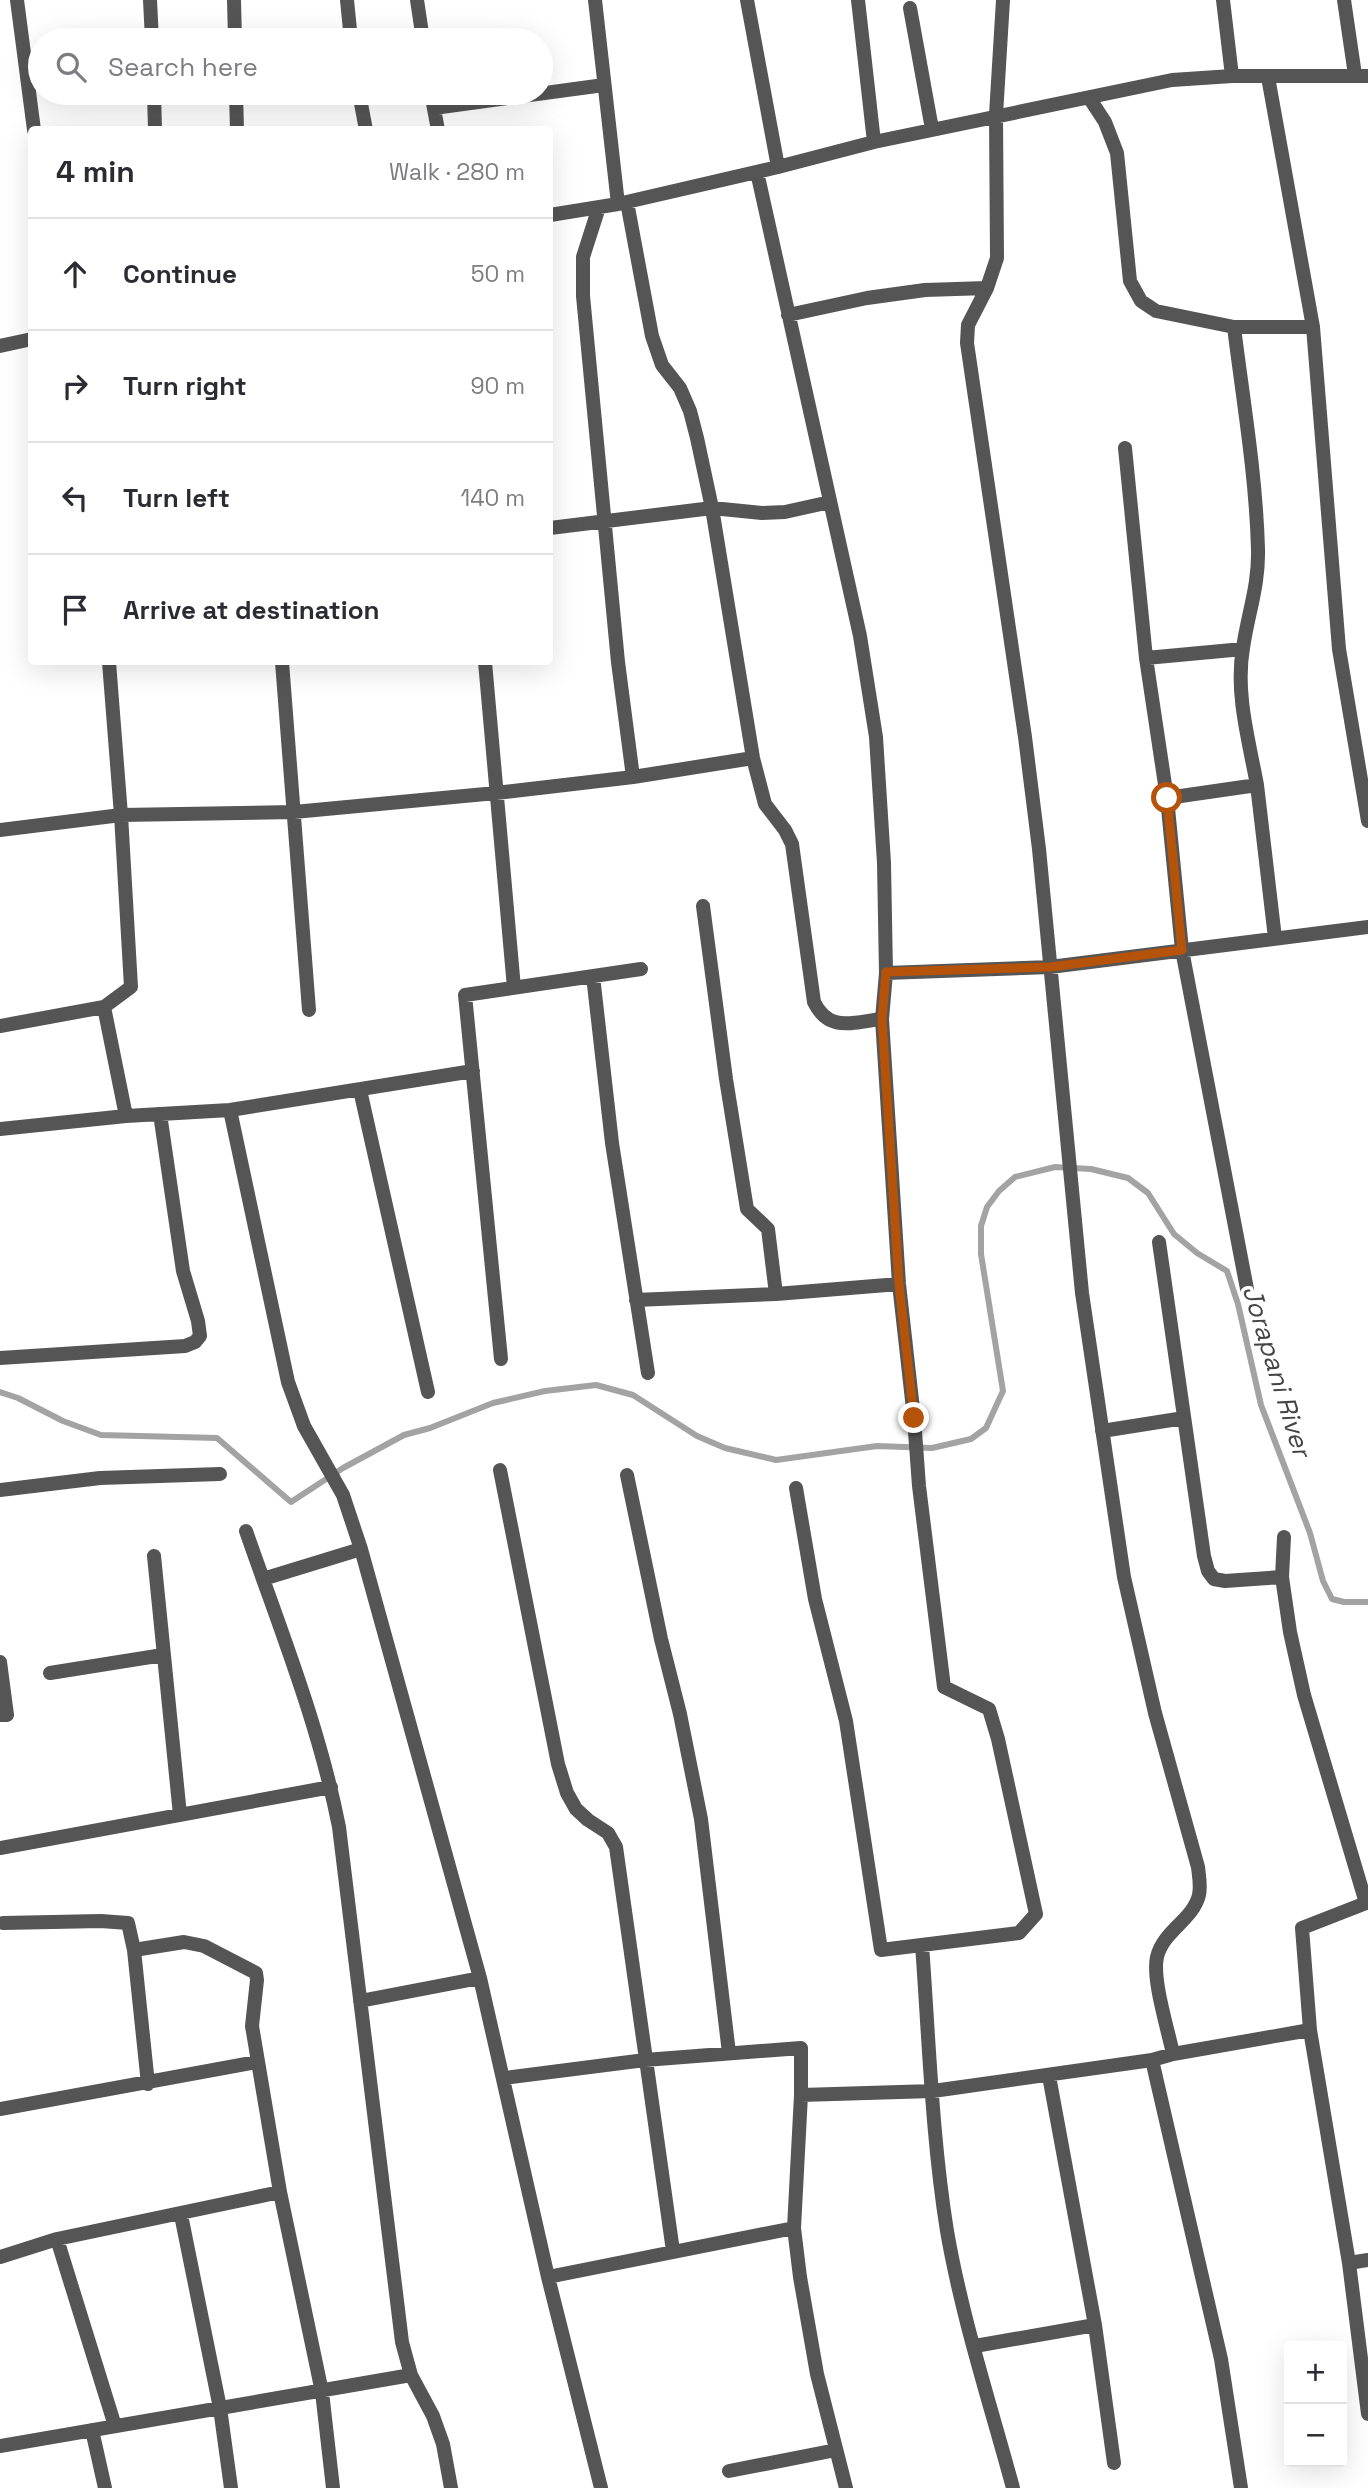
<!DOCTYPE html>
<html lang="en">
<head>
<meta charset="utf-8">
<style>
	:root { --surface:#fff; --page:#f7f7f7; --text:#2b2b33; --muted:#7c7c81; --line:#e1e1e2 }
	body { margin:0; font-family:"Space Grotesk",sans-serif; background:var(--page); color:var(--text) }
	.controls { position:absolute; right:21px; bottom:21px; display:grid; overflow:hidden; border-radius:7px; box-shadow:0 7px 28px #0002 }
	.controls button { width:63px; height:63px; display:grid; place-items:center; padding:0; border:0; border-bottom:2px solid var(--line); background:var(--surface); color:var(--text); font:35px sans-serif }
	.stop { position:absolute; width:21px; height:21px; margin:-16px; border:5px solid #b45309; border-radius:50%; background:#fff }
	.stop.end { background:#b45309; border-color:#fff; box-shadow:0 2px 7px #0008 }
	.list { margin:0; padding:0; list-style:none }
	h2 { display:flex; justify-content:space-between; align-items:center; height:91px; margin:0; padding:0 28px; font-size:30px }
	h2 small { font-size:23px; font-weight:400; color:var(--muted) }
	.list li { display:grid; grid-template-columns:46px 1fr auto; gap:21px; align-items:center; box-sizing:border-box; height:112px; padding:0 28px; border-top:2px solid var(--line) }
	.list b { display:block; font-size:26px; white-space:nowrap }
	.list em { font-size:23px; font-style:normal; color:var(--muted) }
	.icon { flex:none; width:38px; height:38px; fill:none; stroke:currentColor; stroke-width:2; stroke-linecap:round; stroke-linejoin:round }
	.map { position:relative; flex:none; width:1368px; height:2488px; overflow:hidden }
	.search { position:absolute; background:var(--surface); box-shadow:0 7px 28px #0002; left:28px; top:28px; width:525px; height:77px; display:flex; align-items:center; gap:18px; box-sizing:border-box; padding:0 24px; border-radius:38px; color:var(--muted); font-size:26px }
	.panel { position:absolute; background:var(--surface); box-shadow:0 7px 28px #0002; left:28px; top:126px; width:525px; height:539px; border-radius:7px }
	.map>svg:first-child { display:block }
</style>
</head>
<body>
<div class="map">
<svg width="1368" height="2488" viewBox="0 0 1368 2488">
	<rect width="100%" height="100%" fill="#fff"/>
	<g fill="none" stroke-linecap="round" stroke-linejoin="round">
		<path stroke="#a3a3a3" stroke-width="6" d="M 0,1392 L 18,1398 L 63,1421 L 101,1435 L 217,1438 L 291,1502 L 343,1468 L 404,1435 L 430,1428 L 493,1403 L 545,1391 L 596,1385 L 633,1395 L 697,1436 L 725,1448 L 776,1460 L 877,1446 L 932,1448 L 971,1439 L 986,1428 L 1003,1391 L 981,1254 L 981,1226 L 987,1207 L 999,1191 L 1015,1177 L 1055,1167 L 1091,1169 L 1128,1178 L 1148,1193 L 1174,1234 L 1197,1253 L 1227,1271 L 1238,1304 L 1261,1405 L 1310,1533 L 1323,1581 L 1332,1599 L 1344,1602 L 1368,1602"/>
		<path stroke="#555" stroke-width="14" d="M 17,0 L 34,130
			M 150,0 L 152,40
			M 234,0 L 235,40
			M 347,0 L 351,40
			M 417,0 L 423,40
			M 595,0 L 618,204
			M 747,0 L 778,167
			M 858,0 L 874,142
			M 1003,0 L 996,115 L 997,258 L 987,288 L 968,325 L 967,343 L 1025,737 L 1039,849 L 1082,1293 L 1124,1577 L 1155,1713 L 1198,1867 C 1199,1876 1201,1886 1199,1895 C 1193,1920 1163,1931 1157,1957 C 1152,1980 1168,2029 1173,2054
			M 1223,0 L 1232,76
			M 1344,0 L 1355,75
			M 910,8 L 932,129
			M 1268,77 L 1313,327 L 1339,649 L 1368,821
			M 154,93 L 155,130
			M 236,93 L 237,130
			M 359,93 L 366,130
			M 431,93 L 438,130
			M 1090,99 L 1105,122 L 1117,153 L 1130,281 L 1141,301 L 1156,311 L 1234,327 L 1313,327
			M 434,108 L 604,85
			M 757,172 L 860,636 L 876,737 L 884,863 L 886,973 L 882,1019 L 899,1284 L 914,1418 L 919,1486 L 944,1687 L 989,1709 L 998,1739 L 1036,1914 L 1019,1933 L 881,1950 L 846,1721 L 815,1599 L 796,1488
			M 627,202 L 652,336 L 662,365 L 680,388 L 690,411 L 697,438 L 712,508 L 753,758 L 765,804 L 785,830 L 792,844 L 814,1002 C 829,1033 853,1022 882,1019
			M 599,207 L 583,257 L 583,296 L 618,662 L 633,777
			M 550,215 L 618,204 L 778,167 L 874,142 L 1172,80 L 1232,76 L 1368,76
			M 788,315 L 867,298 L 925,290 L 987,288
			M 0,346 L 32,339
			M 1125,448 L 1146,658 L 1167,798 L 1182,950 L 1247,1289
			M 550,528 L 712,508 L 762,513 L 785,512 L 830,502
			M 1146,658 L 1243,649
			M 109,662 L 121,815 L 131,987 L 104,1007 L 126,1116
			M 282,662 L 309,1010
			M 485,662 L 514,988
			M 1257,785 L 1275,938
			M 1167,798 L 1257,785 C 1249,741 1235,693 1243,648 C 1248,613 1259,586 1258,549 C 1256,475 1243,400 1234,327
			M 0,830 L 121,815 L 294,812 L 496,793 L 633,777 L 753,758
			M 703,906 L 726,1079 L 747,1209 L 768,1229 L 776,1294
			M 886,973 L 1050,967 L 1368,927
			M 593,976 L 612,1143 L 648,1373
			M 0,1026 L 104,1007
			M 360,1090 L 428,1392
			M 230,1110 L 288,1382 L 304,1426 L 343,1495 L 361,1549 L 480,1978 L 548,2277 L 601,2488
			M 0,1129 L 126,1116 L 230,1110 L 473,1071
			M 1159,1242 L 1204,1556 L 1208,1571 L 1214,1579 L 1225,1581 L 1282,1577 L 1290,1632 L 1304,1695 L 1366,1903 L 1302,1928 L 1310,2030 L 1349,2263 L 1368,2414
			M 636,1300 L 776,1294 L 899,1284
			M 0,1358 L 185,1346 L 195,1342 L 200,1336 L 198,1321 L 183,1271 L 160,1114
			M 501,1359 L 465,995 L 641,969
			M 1102,1431 L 1184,1418
			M 500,1470 L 558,1764 L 567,1793 L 576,1809 L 588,1820 L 608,1833 L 616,1847 L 673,2251
			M 627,1475 L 661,1639 L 680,1714 L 701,1819 L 729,2053
			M 0,1490 L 100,1478 L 220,1474
			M 246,1531 C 280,1629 319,1725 339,1827 L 402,2342 L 411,2375 L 433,2416 L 443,2444 L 451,2488
			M 154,1556 L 180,1815
			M 1282,1577 L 1284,1537
			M 263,1579 L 361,1549
			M 0,1662 L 7,1715 L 0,1715
			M 50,1673 L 163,1655
			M 0,1848 L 331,1787
			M 3,1923 L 101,1921 L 128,1923 L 134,1950 L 148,2084
			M 922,1945 C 929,2040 932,2138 947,2231 C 962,2318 990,2403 1013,2488
			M 134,1950 L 184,1942 L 204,1946 L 256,1973 L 257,1980 L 252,2026 L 280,2192
			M 360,2001 L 480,1978
			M 1152,2060 L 1221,2359 L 1241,2488
			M 1049,2076 L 1095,2325 L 1114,2463
			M 504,2078 L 645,2060 L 801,2048 L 801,2095 L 794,2228 L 800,2277 L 817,2374 L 846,2488
			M 801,2095 L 933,2091 L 1152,2060 L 1173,2054 L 1310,2030
			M 0,2109 L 257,2062
			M 181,2215 L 220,2408 L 231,2488
			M 57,2239 L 115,2426
			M 0,2257 L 57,2239 L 280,2192 L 322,2392 L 333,2488
			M 1349,2263 L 1368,2260
			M 548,2277 L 794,2228
			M 975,2346 L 1095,2325
			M 92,2430 L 105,2488
			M 0,2446 L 411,2375
			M 729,2471 L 836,2450"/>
	</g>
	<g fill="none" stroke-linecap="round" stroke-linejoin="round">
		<path stroke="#b45309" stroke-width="9" d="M 914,1418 L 899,1284 L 882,1019 L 886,972 L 1050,967 L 1182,950 L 1167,798"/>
	</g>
	<g text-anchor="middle" stroke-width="7" stroke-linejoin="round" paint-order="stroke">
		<g font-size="26" font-style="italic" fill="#444" stroke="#fff">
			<text transform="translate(1277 1371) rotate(73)" y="9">Jorapani River</text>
		</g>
	</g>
</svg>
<div class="controls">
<button>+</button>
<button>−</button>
</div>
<div class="stop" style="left:1167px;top:798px"></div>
<div class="stop end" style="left:914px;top:1418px"></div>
<div class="search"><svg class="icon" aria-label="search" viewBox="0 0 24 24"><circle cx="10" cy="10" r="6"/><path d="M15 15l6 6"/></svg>Search here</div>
<section class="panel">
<h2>4 min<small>Walk · 280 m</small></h2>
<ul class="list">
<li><svg class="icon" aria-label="ahead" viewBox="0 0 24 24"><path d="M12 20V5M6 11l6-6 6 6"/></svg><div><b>Continue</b></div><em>50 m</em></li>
<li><svg class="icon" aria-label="right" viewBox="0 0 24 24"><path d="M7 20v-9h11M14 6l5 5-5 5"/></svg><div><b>Turn right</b></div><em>90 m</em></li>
<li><svg class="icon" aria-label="left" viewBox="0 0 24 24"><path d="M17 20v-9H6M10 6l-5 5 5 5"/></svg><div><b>Turn left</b></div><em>140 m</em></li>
<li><svg class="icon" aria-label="arrive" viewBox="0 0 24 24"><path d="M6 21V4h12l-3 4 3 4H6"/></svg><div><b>Arrive at destination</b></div></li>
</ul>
</section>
</div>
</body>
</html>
